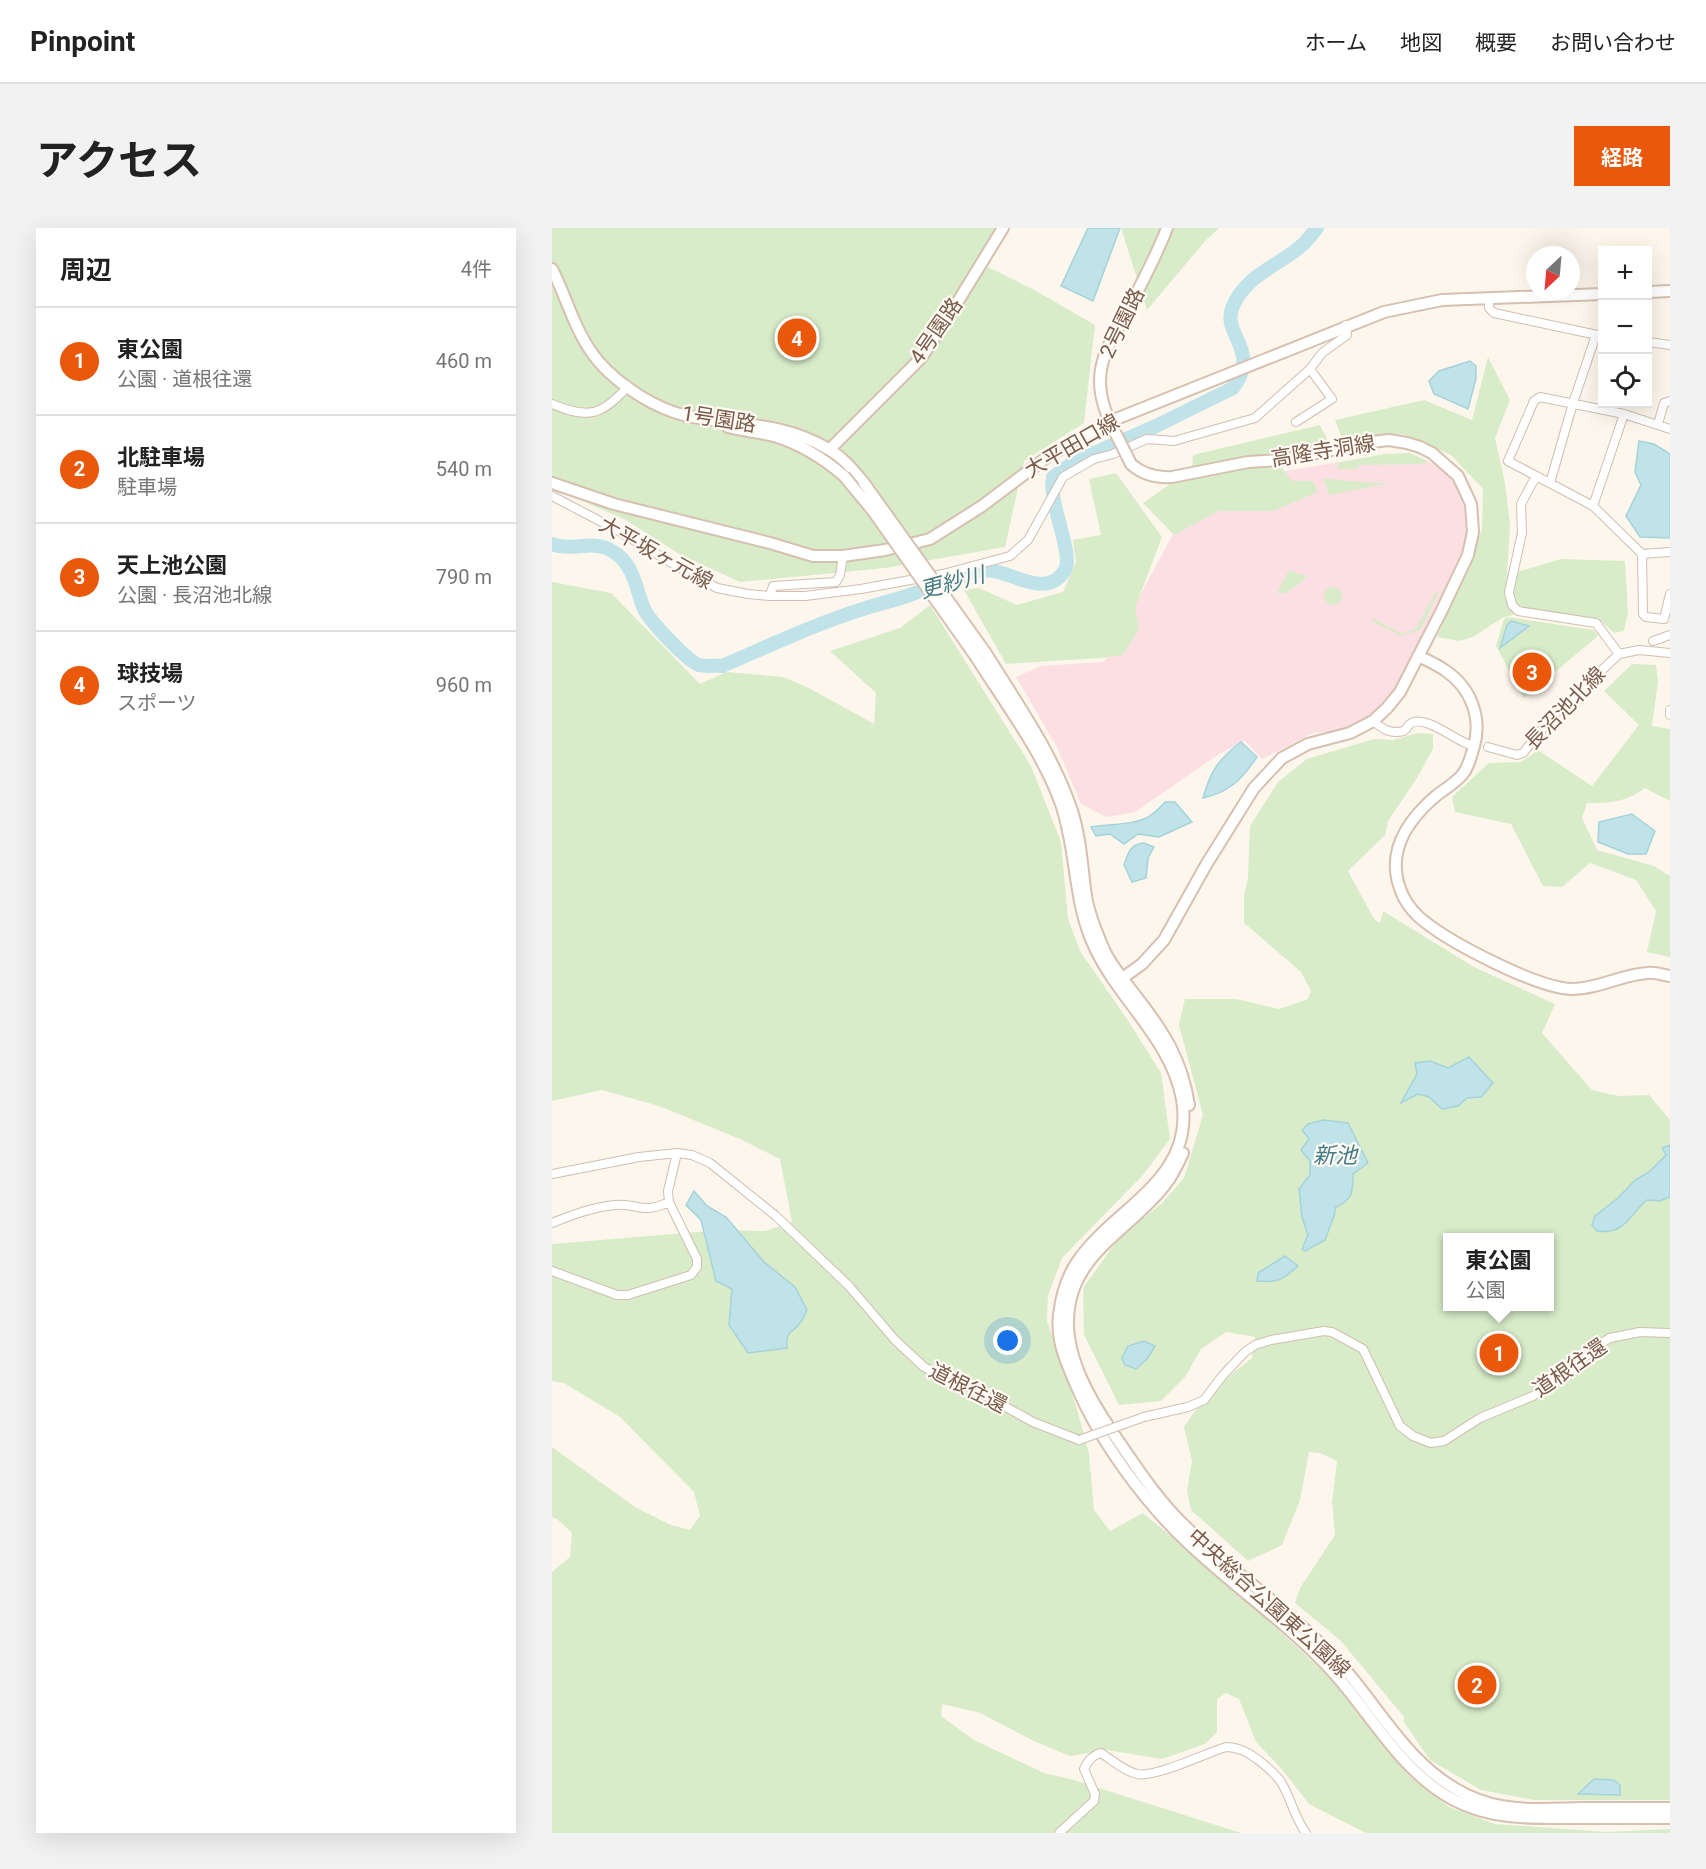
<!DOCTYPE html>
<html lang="ja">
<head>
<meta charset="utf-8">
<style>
	:root { --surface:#fff; --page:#f2f2f2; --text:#222; --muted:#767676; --line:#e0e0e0; --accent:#ea580c }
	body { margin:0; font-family:Roboto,"Noto Sans JP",sans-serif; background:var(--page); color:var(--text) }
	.controls { position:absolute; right:18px; top:18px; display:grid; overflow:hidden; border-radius:0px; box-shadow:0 6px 24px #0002 }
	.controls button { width:54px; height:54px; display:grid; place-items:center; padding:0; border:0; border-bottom:2px solid var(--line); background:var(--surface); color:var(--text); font:30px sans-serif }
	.compass { position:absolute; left:974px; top:18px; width:54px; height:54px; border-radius:50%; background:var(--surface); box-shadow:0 6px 24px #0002; rotate:206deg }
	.you { position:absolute; left:456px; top:1113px; width:21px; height:21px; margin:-15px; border:4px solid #fff; border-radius:50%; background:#1a73e8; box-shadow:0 0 0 9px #1a73e833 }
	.badge { display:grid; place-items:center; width:39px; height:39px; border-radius:50%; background:var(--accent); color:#fff; font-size:20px; font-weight:700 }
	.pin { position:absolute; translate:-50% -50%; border:3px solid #fff; box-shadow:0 2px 6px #0006 }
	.popup { position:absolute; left:891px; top:1005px; width:111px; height:78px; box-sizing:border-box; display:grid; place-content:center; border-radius:0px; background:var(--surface); filter:drop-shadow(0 2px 4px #0005); font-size:20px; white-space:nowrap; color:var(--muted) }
	.popup b { font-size:22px; color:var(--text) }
	.popup::after { content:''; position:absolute; left:50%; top:100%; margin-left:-12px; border:12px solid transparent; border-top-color:var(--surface) }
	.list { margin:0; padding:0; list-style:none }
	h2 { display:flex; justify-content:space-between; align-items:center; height:78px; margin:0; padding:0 24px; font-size:26px }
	h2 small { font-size:20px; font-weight:400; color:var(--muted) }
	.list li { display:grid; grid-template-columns:39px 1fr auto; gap:18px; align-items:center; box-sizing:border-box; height:108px; padding:0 24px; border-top:2px solid var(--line) }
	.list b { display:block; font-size:22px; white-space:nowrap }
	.list p { margin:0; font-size:20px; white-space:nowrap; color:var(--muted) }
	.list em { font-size:20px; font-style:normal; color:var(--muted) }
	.icon { flex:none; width:33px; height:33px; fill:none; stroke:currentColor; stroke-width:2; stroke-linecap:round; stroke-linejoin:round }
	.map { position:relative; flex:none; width:1118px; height:1605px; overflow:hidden; border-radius:0px }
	header { display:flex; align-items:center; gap:36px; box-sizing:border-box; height:84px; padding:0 30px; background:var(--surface); border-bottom:2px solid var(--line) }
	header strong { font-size:28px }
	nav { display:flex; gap:33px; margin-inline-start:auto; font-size:21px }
	.intro { display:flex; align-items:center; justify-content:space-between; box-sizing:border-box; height:144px; padding:0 36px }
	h1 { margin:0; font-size:42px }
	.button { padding:15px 27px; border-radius:0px; background:var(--accent); color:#fff; font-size:21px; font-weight:700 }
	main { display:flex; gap:36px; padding:0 36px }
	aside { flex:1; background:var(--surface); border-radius:0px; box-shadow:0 6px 24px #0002 }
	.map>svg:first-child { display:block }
</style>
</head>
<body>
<header>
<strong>Pinpoint</strong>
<nav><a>ホーム</a><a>地図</a><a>概要</a><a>お問い合わせ</a></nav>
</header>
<div class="intro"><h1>アクセス</h1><a class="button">経路</a></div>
<main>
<aside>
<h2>周辺<small>4件</small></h2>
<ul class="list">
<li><span class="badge">1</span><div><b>東公園</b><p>公園 · 道根往還</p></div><em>460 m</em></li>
<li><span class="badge">2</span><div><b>北駐車場</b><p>駐車場</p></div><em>540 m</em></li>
<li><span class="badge">3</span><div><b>天上池公園</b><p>公園 · 長沼池北線</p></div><em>790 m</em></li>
<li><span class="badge">4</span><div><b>球技場</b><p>スポーツ</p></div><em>960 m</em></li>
</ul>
</aside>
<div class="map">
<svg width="1118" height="1605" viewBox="0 0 1118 1605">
	<rect width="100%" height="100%" fill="#fdf6ec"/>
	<path fill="#fbdfe3" d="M 855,225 L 892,240 L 913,264 L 917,317 L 849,456 L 821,487 L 788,503 L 761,505 L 710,531 L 693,513 L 667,526 L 583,584 L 554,589 L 529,576 L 505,519 L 464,449 L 489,438 L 552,434 L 647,258 L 804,231 Z"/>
	<path fill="#d8ecc9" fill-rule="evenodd" d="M 0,0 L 444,0 L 424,33 L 484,63 L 543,97 L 532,195 L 472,233 L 453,319 L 333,340 L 188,354 L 129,327 L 72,291 L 0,260 Z
		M 569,0 L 667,0 L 653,13 L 595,82 Z
		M 936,129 L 958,172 L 943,210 L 953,255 L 958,298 L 955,347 L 1009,331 L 1073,333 L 1076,384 L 1072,403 L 1062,405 L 1048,392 L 980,381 L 950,390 L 921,409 L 907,413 L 885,409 L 911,350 L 930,301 L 931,261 L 899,227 L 850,206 L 792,216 L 783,192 L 872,172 L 920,192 Z
		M 768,197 L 779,219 L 724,232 L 740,253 L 761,253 L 766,264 L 721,283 L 667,283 L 622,307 L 591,275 L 640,241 L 641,227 Z
		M 858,225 L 876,233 L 870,236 L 807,237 L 806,241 L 785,241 L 786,235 L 832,226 Z
		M 564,245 L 610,309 L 583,380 L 587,401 L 571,427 L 549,430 L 454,436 L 412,362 L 427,360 L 465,377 L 511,364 L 524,334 L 521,312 L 549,307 L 537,251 Z
		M 771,250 L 806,254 L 838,255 L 777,267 Z
		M 737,342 L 749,347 L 755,347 C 750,357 742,357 735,365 L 725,365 Z
		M 0,354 L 59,365 L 148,456 L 174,444 L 231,449 L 255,459 L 322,496 L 324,465 L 278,423 L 348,400 L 378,377 L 479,538 L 509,614 L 516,691 L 528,723 L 575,791 L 609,845 L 618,911 L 591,947 L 510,1030 L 496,1068 L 495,1093 L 525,1181 L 537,1226 L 542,1282 L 558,1303 L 591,1285 L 666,1347 L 782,1453 L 856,1547 L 897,1579 L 943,1596 L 1054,1604 L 1118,1601 L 1118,1605 L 814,1605 L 757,1576 L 728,1539 L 704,1514 L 687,1471 L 674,1465 L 665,1471 L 665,1504 L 653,1516 L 610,1531 L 555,1522 L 518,1528 L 484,1514 L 428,1485 L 390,1476 L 389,1488 L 422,1512 L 492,1545 L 522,1552 L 689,1605 L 0,1605 L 0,1344 L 18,1329 L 20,1305 L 5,1291 L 0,1289 L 0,1219 L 83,1279 L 119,1297 L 138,1302 L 148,1288 L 142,1264 L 68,1189 L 12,1155 L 0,1153 L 0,1016 L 169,1002 L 213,1003 L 240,994 L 228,931 L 188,911 L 107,878 L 50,862 L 0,873 Z
		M772 368a9 9 0 1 1 18 0a9 9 0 1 1-18 0Z
		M 884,363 L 887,364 L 868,402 L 849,408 L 820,393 L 822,391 L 850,406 L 864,400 Z
		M 956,389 L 1042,402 L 1046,408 L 972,470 L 944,418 L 952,391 Z
		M 1080,436 L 1104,437 L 1106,454 L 1100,498 L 1118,501 L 1118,573 L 1093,560 C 1074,574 1059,575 1035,575 L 1030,590 L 1045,622 L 1102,638 L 1118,648 L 1118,729 L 1095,724 L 1104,683 L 1084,652 L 1038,635 L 1010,659 L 991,658 L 959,596 L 903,584 L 900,569 L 937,535 L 969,534 L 986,522 L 1040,558 L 1087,497 L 1052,463 Z
		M 866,505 L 881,506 L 881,521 L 865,550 L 836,593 L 833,607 L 796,643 L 822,691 L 828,695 L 831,683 L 922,739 L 1003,776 L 990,805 L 1040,862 L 1067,868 L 1097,867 L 1118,892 L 1118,1572 L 982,1572 L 929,1562 L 878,1532 L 852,1494 L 852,1489 L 789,1413 L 743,1375 L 748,1360 L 783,1307 L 780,1275 L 785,1233 L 768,1225 L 757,1224 L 748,1272 L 730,1317 L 696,1333 L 639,1282 L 635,1263 L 640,1233 L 632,1199 C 649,1171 674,1150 700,1130 L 703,1109 L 674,1104 L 649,1121 L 633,1149 L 609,1173 L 567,1177 L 532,1107 L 531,1060 L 567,1010 L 610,975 L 632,950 L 651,887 L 627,797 L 633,771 L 684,771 L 727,781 L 756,771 L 759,763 L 749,744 L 692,695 L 692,667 L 696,650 L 698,598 L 726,554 L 755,531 L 822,511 L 841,512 ZM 896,1010 L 998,1010 L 998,1078 L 896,1078 Z"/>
	<path fill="#bfe3e8" stroke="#a5d3da" stroke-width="1.5" d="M 536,0 L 568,0 L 541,73 L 509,58 Z
		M 918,133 L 924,138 L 924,151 L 916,181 L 882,166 L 877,153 L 887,143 Z
		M 1087,213 L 1102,216 L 1118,226 L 1118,310 L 1088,309 L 1074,288 L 1089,257 L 1083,244 Z
		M 959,393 L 977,398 L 948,420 L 955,397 Z
		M 689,514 L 705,529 C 690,551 678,564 651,570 C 659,542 666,532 689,514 Z
		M 613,574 L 623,574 L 640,594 L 607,609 L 586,606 L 572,616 L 558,606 L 544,608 L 539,599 C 555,596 587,597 599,587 C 604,584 609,578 613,574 Z
		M 1080,586 L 1103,603 L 1094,626 L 1076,626 L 1046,614 L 1047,594 Z
		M 592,615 L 602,619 L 596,630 L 594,650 L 580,654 L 572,637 C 576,625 578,616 592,615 Z
		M 917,829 L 941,855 L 929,869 L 915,870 L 906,878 L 890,881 L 877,869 L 866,866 L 849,875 L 865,846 L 863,835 L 878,833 L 896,840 Z
		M 771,892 L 796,895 L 816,935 L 801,946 C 801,965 801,971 783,980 L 783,985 L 773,1012 L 753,1023 L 750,1021 L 756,1007 L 750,989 L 747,961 L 758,947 L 758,933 L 749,922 L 757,911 L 750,902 L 756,896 Z
		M 1118,917 L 1118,969 L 1108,973 L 1095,972 C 1077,987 1073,1007 1045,1003 L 1040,997 L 1043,988 L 1066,970 L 1083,952 L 1097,944 L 1114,927 L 1110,920 Z
		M 142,963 L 155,978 L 174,989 L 212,1034 L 243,1059 L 255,1082 C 253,1086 251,1092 248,1095 C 239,1107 233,1102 235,1120 L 196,1125 L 177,1097 L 180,1061 L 164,1053 L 149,992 L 134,977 Z
		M 733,1028 L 746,1038 C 730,1052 727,1055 705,1053 L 706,1045 Z
		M 592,1113 L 603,1118 L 596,1130 L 584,1141 L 573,1137 L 570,1130 L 576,1118 Z
		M 1042,1551 L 1062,1552 L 1068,1557 L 1068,1567 L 1026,1566 Z"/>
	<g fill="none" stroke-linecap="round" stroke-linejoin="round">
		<path stroke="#bfe3e8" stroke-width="14" d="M 0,316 C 24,325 43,308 66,327 C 83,341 84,362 92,381 C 98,393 134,432 147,437 C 154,439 163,437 170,438 C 217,418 263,396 311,381 C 325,376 340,373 355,368 C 375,361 394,352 415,346 C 425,343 436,341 446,344 C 467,349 497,369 513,342 C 522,325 496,276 501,249 L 522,234 L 604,198 L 681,160 C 710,122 668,106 681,78 C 695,46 725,39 749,18 C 755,13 760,6 765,0"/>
		<g stroke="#d1beb0" stroke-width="10">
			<path id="street" d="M 937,71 L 937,80 L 942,85 L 1050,108
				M 1096,114 L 1118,117
				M 0,176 C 36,191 50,188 76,158
				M 744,194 L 780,171 L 758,141
				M 1106,196 L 1112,175 L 1118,173
				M 984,248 L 969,276 L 970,305 L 957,364 L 960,377 L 966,383 L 1044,395 L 1067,426
				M 998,255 L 1021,175 L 1044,107
				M 0,268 L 65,302 L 128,340 L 165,360 L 196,366 L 218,368 L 253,368 L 309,361 L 391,346 L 458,328 L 476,312 L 511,249 L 542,231 L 561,226 L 595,211 L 622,213 L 703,190 L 758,141 L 770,125 L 795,107 L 794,97
				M 1041,278 L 1072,186
				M 1118,324 L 1090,326 L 1091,386 L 1094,389 L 1112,391 L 1118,366
				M 1090,326 L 1041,278 L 956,233 L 982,173 L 988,169 L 1072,186 L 1118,201
				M 218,368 L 221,358 L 284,354 L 288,347 L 291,328
				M 1101,413 L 1118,407
				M 1118,482 L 1118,487
				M 821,493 C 832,502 838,506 852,503 C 854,501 856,498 858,496 C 871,485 903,512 916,516
				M 936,519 L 965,527 L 971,525 L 1000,489 L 1067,426 L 1087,422 L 1118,425
				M 0,946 L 87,929 L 125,925 L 140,927 L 158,935 L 224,988 L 297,1058 L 343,1112 L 372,1139 L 394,1150 L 408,1154 L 481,1194 L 527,1212
				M 0,995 C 20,987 41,979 63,977 C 88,975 88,987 117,974
				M 0,1043 L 65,1067 L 76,1067 L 139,1047 L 145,1039 L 145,1031 L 117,974 L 116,963 L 125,925
				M 592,1189 L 636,1179 L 652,1172 L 671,1147 L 693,1124 L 703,1117 L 719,1112 L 772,1103 L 780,1104 L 811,1121 L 848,1198 L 861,1208 L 879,1215 L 892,1213 L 928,1190 L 981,1168 L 1020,1141 L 1043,1119 L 1058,1110 L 1088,1104 L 1118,1105
				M 507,1605 L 542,1573 L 543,1566 L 532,1541 C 536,1533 539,1528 549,1525 C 560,1532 572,1543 585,1546 C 603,1550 654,1525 674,1519 C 685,1519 696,1524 705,1531 C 714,1538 722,1544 729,1554 C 739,1570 742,1589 754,1605"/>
		</g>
		<g stroke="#d6c0b0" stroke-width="14">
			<path id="secondary" d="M 0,41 C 16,72 23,106 47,134 C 68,158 104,181 135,188 C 184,198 231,193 276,221 C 291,229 302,243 312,255
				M 1096,64 L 1118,63
				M 176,199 C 191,203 207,204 222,208 C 249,216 271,230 292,248
				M 566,210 C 557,194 548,172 548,153 C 548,127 563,106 575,84 C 589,56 604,29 615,0
				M 278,221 L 369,130 L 397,88 L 451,0
				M 0,255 L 62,276 L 218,315 L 261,328 L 291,328 L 333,322 L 378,311 L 430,278 L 499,226 L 559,193 L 832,84 L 890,72 L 1050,66
				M 433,424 C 465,475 501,526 520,583 C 529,611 530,640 534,668 C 537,687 545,706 553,724 C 561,740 573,754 584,768 C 612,804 630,832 637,877
				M 866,428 C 875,432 886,437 894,443 C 919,460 930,490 922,518 C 919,528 917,539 910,547 C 903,555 893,561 885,567 C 853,594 831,628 852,670 C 857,679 865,688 873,694 C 901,716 985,760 1020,761 C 1046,761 1071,746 1096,745 C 1103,744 1111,747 1118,748
				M 424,429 C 453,475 491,525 509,576 C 525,622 521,673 542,718 C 566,771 619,811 630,871 C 644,952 562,979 525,1034 C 515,1049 509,1069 507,1087 C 504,1112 514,1134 524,1157 C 547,1212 592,1273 635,1314 C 682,1359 737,1396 781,1444 C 820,1487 849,1544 902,1572 C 942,1593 985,1590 1029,1590 C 1059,1590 1088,1590 1118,1590
				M 565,754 L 590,736 L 612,712 L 654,637 L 702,560 L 730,530 L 756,516 L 798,505 L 821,493 L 835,480 L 848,464 L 889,384 L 916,327 L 921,304 L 919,276 L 906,248 L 880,225 L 868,219 L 855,215 L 837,212 L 820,214 L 730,232 L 696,234 L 620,249 C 604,250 591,247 579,236
				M 631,925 C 626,936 621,947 613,957 C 578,1003 516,1026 516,1094 C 516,1134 539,1173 561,1205 C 583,1237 606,1273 635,1300 C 682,1345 736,1382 781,1428 C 826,1475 854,1538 915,1567 C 953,1585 988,1581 1029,1580 C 1058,1580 1088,1580 1118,1580"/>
		</g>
		<use href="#street" stroke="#fff" stroke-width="8"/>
		<use href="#secondary" stroke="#fff" stroke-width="10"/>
		<g stroke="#d1beb0" stroke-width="10" stroke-linecap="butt">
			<path id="street-bridge" d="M 527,1212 L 592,1189"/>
		</g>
		<g stroke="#d6c0b0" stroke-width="14" stroke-linecap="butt">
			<path id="secondary-bridge" d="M 566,210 L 579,236
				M 292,248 L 321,283 L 424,429
				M 312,255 L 433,424"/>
		</g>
		<use href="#street-bridge" stroke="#fff" stroke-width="8"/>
		<use href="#secondary-bridge" stroke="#fff" stroke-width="10"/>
	</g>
	<g text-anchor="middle" stroke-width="4.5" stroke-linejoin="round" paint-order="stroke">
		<g font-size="21" fill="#7a5c4d" stroke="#fffaf3">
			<text transform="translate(570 95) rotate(-64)" y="7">2号園路</text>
			<text transform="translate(384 103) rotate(-55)" y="7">4号園路</text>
			<text transform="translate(167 191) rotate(9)" y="7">1号園路</text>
			<text transform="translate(520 218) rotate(-30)" y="7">大平田口線</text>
			<text transform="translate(771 223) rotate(-9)" y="7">高隆寺洞線</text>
			<text transform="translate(104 325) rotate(29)" y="7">大平坂ヶ元線</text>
			<text transform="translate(1013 480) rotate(-46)" y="7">長沼池北線</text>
			<text transform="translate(1018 1140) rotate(-35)" y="7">道根往還</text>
			<text transform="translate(416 1160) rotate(27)" y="7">道根往還</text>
			<text transform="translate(717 1375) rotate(42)" y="7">中央総合公園東公園線</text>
		</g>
		<g font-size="22" font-style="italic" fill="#437c86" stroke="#fffaf3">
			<text transform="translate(400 354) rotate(-15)" y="8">更紗川</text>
			<text x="783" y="935">新池</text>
		</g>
	</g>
</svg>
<div class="controls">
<button>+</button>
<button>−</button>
<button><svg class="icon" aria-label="locate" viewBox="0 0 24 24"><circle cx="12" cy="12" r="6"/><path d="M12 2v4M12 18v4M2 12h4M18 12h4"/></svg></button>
</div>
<svg class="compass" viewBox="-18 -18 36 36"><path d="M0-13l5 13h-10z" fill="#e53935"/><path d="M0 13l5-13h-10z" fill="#767676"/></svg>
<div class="you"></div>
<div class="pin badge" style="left:947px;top:1125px">1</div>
<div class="popup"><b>東公園</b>公園</div>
<div class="pin badge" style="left:925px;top:1457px">2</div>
<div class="pin badge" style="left:980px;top:444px">3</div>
<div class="pin badge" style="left:245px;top:110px">4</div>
</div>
</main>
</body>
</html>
